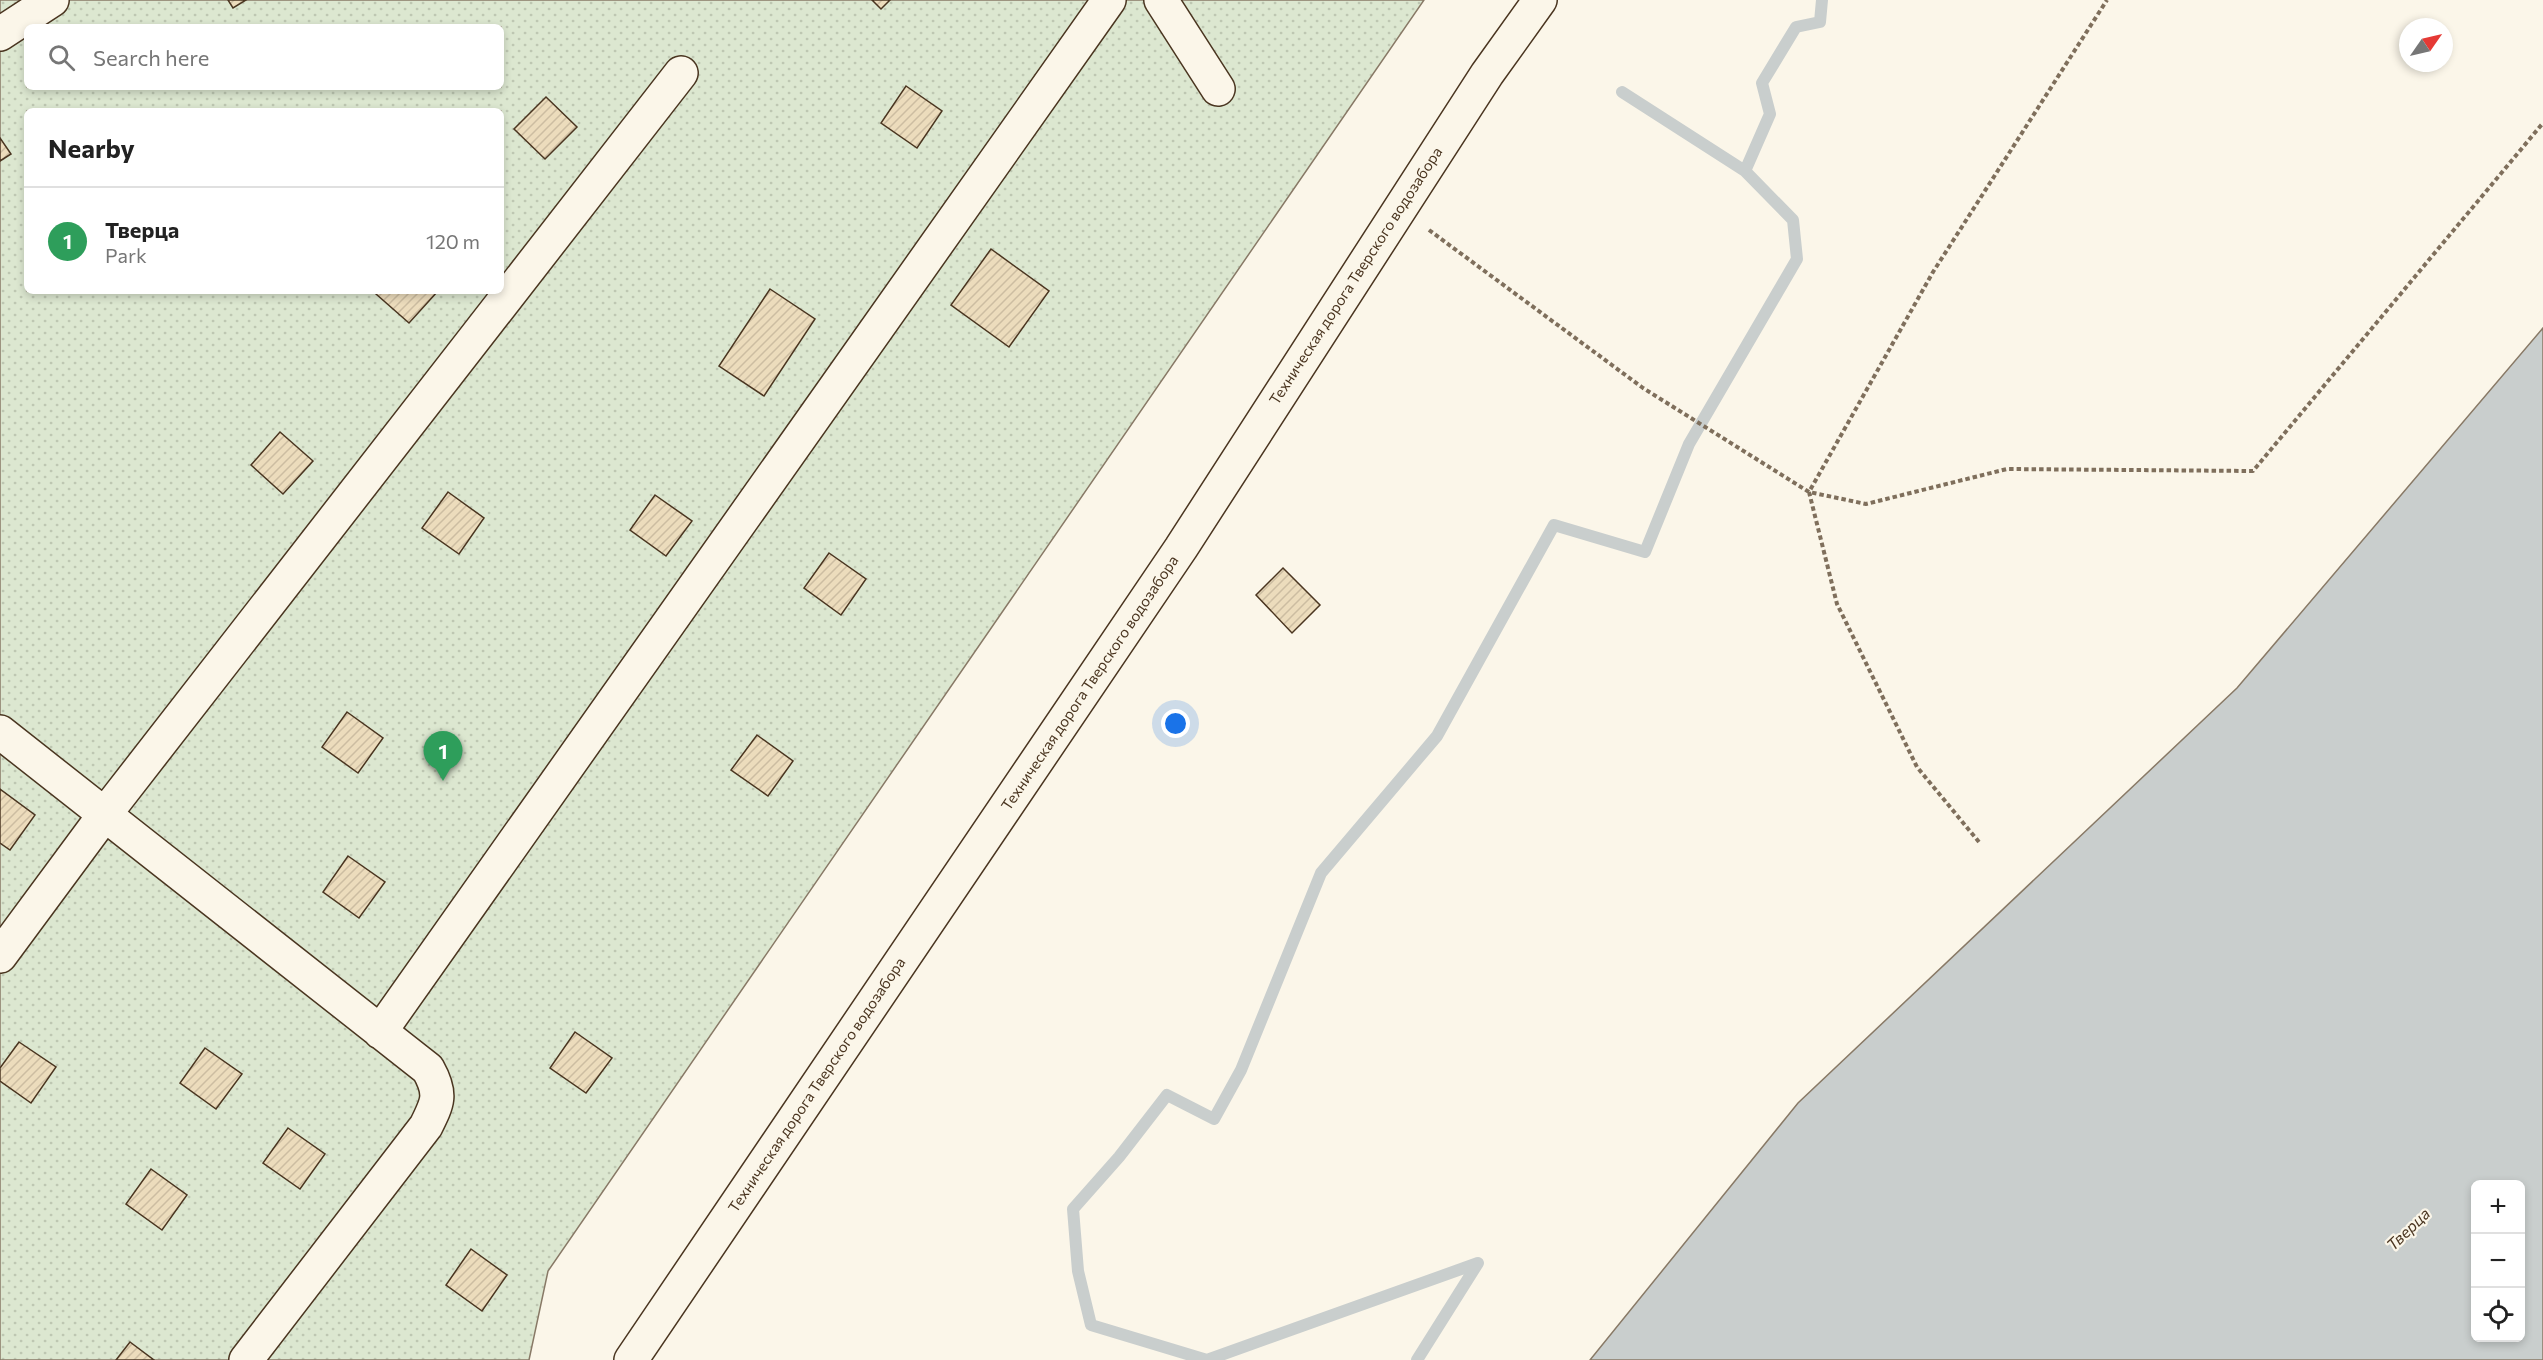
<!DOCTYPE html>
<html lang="en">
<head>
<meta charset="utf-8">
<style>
	:root { --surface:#fff; --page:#f2f2f2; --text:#222; --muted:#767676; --line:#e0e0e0; --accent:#db2777 }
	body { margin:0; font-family:Commissioner,sans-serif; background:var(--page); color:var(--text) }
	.controls { position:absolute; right:18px; bottom:18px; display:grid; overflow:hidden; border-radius:9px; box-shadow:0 3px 9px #0003 }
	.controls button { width:54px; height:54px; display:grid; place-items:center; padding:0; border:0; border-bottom:2px solid var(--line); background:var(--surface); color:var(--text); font:30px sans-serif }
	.compass { position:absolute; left:2399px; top:18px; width:54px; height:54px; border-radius:50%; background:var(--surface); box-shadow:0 3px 9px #0003; rotate:56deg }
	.you { position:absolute; left:1176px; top:724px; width:21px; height:21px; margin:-15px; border:4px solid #fff; border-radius:50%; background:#1a73e8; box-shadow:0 0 0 9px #1a73e833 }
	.badge { display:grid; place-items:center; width:39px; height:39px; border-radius:50%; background:var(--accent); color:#fff; font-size:20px; font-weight:700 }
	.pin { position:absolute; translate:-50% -50px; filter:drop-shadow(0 2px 3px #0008) }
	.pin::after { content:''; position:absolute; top:32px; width:21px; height:18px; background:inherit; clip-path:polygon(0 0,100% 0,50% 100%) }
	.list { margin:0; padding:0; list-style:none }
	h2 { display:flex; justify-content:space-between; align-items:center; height:78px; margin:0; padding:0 24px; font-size:26px }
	h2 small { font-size:20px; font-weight:400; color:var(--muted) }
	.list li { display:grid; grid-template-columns:39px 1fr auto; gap:18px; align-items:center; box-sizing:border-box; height:108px; padding:0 24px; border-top:2px solid var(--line) }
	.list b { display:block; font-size:22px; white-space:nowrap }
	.list p { margin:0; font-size:20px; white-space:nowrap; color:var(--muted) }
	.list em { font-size:20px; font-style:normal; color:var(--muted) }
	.icon { flex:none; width:33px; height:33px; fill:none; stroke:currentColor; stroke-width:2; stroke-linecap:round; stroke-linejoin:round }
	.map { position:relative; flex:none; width:2543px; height:1360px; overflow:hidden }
	.search { position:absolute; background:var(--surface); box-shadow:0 3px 9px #0003; left:24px; top:24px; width:480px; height:66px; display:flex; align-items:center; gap:15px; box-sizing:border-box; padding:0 21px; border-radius:9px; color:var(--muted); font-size:22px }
	.panel { position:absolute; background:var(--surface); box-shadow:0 3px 9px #0003; left:24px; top:108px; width:480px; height:186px; border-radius:9px }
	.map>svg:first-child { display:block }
</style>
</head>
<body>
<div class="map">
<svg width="2543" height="1360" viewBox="0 0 2543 1360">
	<defs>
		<pattern id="garden-dots" width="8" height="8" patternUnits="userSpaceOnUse" patternTransform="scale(1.5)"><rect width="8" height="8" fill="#dce7d0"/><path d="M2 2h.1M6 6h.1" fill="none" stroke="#bec7b2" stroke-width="1.8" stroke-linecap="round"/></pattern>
		<pattern id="building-hatch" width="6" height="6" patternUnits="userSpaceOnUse" patternTransform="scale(1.5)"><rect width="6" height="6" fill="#ecdcbc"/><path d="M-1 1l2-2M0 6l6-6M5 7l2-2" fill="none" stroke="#ccbda1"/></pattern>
	</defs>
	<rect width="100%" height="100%" fill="#fbf6e9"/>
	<path fill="url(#garden-dots)" stroke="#887966" stroke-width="1.5" fill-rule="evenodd" d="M 0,0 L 1424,0 L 548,1271 L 529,1360 L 0,1360 ZM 27,27 L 501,27 L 501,87 L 27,87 ZM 27,111 L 501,111 L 501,291 L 27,291 Z"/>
	<path fill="#c9cecd" stroke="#887966" stroke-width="1.5" fill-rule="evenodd" d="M 2543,328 L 2543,1360 L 1590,1360 L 1798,1103 L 2237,688 ZM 2476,1184 L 2520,1184 L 2520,1338 L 2476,1338 Z"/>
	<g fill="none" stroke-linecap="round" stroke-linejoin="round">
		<path stroke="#c9cecd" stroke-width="12" d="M 1745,171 L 1770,114 L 1762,83 L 1796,27 L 1820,22 L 1822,0
			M 1417,1360 L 1478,1263 L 1207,1360 L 1091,1325 L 1078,1271 L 1073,1209 L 1119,1157 L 1167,1095 L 1214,1119 L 1241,1070 L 1321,873 L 1437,736 L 1554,525 L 1645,552 L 1689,444 L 1797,259 L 1793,220 L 1745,171 L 1622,92"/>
	</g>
	<path fill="url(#building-hatch)" stroke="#4a3520" stroke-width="1.5" d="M 228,0 L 246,0 L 233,8 Z
		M 872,0 L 890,0 L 881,9 Z
		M 906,86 L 942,111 L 917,148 L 881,123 Z
		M 546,97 L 577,127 L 545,159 L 514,129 Z
		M 0,138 L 11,154 L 0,161 Z
		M 991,249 L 1049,291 L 1009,347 L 951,305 Z
		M 770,289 L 815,319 L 764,396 L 719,366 Z
		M 379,291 L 438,291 L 409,323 L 376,294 Z
		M 280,432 L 313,461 L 283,494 L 251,465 Z
		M 448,492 L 484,518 L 459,554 L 422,528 Z
		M 655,495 L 692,521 L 666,556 L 630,530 Z
		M 829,553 L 866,579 L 841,615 L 804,588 Z
		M 1283,568 L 1320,605 L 1292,633 L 1256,595 Z
		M 347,712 L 383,738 L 358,773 L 322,747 Z
		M 757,735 L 793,761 L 768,796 L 731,770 Z
		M 0,789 L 35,815 L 10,850 L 0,843 Z
		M 348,856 L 385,882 L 359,918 L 323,892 Z
		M 575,1032 L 612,1058 L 586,1093 L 550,1068 Z
		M 19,1042 L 56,1067 L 31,1103 L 0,1081 L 0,1068 Z
		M 205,1048 L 242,1074 L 216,1109 L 180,1083 Z
		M 288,1128 L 325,1154 L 300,1189 L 263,1163 Z
		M 151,1169 L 187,1195 L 162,1230 L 126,1204 Z
		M 471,1249 L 507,1275 L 482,1311 L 446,1285 Z
		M 130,1342 L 154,1360 L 116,1360 Z"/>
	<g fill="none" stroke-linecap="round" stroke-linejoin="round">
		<g stroke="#4a3520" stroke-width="36">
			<path id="minor" d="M 1161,0 L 1218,89
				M 0,34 L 52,0
				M 0,732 L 428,1069 C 442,1094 438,1102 426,1126 L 246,1360
				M 0,956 L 105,814 L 681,73
				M 380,1032 L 1109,0
				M 631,1360 L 1181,548 L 1487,74 L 1540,0"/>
		</g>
		<path stroke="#7f6f5c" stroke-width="4" stroke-dasharray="4.5 3" stroke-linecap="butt" d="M 1429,230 L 1643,388 L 1809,492 L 1866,504 L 2007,469 L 2253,471 L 2543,123
			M 1979,842 L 1917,767 L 1837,604 L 1809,492 L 1933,272 L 2107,0"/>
		<use href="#minor" stroke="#fbf6e9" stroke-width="33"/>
	</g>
	<g text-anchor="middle" stroke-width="4.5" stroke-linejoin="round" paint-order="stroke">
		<g font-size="15" fill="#4a3520" stroke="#fbf6e9">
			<text transform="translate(1356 276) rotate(-57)" y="5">Техническая дорога Тверского водозабора</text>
			<text transform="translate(1090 683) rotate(-56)" y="5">Техническая дорога Тверского водозабора</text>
			<text transform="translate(817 1085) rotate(-56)" y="5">Техническая дорога Тверского водозабора</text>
		</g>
		<g font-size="16" font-style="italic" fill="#4a3520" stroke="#fbf6e9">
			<text transform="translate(2408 1229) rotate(-44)" y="6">Тверца</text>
		</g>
	</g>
</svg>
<div class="controls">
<button>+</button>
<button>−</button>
<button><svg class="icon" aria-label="locate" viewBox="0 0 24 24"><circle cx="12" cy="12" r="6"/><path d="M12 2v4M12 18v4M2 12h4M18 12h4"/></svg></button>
</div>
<svg class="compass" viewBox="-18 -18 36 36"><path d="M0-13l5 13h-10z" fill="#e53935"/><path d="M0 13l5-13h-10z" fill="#767676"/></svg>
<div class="you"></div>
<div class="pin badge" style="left:443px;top:781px;background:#2e9e5b">1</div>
<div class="search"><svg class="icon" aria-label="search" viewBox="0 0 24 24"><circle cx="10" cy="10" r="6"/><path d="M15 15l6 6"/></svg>Search here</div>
<section class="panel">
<h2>Nearby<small></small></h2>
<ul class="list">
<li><span class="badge" style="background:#2e9e5b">1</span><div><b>Тверца</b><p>Park</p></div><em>120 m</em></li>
</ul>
</section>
</div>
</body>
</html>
